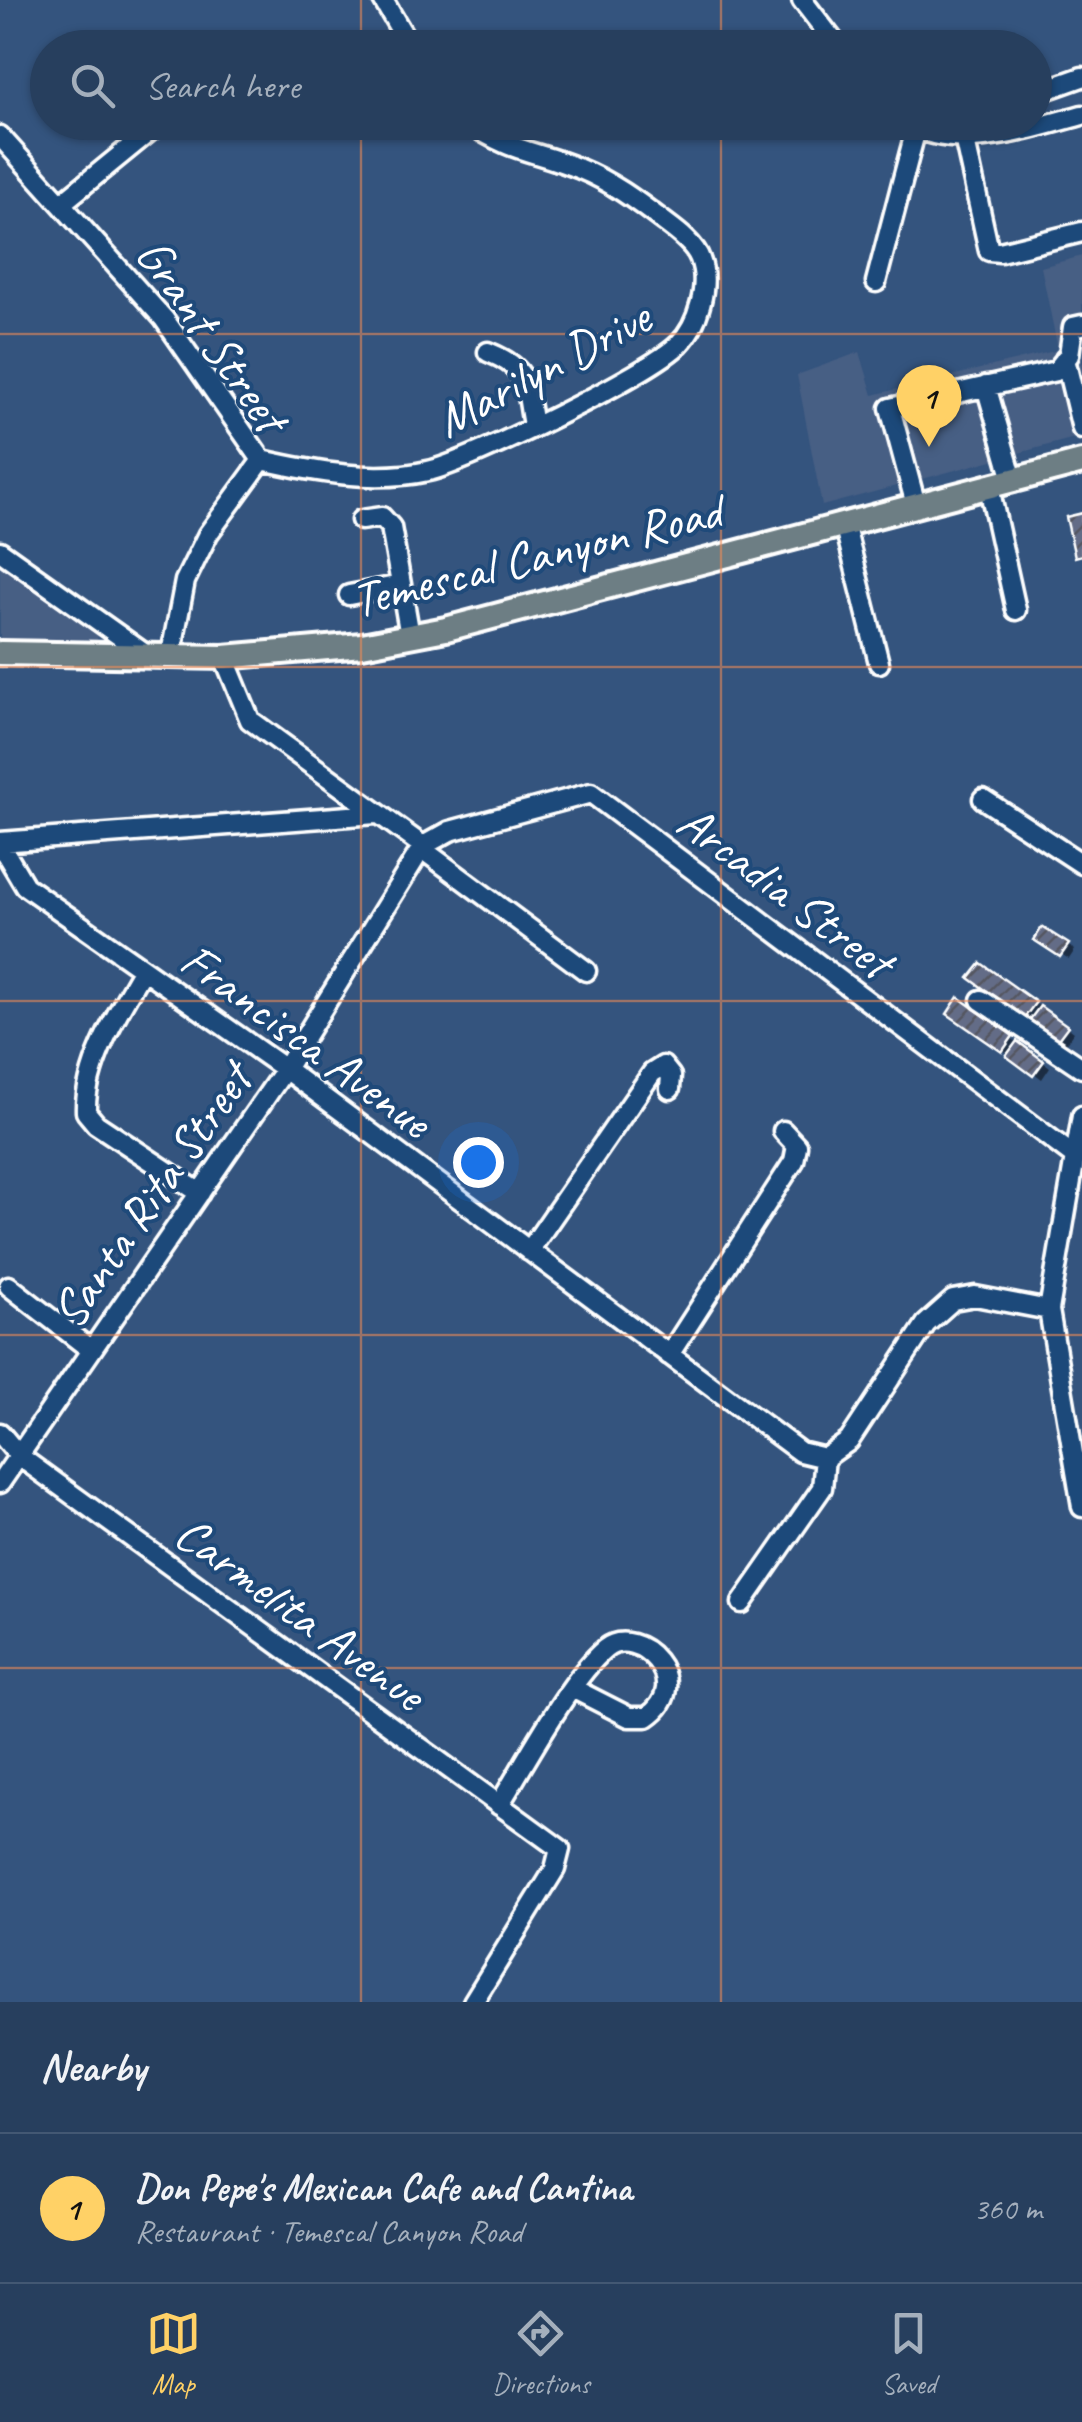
<!DOCTYPE html>
<html lang="en">
<head>
<meta charset="utf-8">
<style>
	:root { --surface:#273f5e; --page:#334a67; --text:#f1f3f6; --muted:#a4afbc; --line:#435873; --accent:#ffd166 }
	body { margin:0; font-family:Caveat,sans-serif; background:var(--page); color:var(--text) }
	.you { position:absolute; left:478px; top:1162px; width:35px; height:35px; margin:-25px; border:8px solid #fff; border-radius:50%; background:#1a73e8; box-shadow:0 0 0 15px #1a73e833 }
	.badge { display:grid; place-items:center; width:65px; height:65px; border-radius:50%; background:var(--accent); color:#111; font-size:32px; font-weight:700 }
	.pin { position:absolute; translate:-50% -82px; filter:drop-shadow(0 2px 5px #0008) }
	.pin::after { content:''; position:absolute; top:52px; width:35px; height:30px; background:inherit; clip-path:polygon(0 0,100% 0,50% 100%) }
	.list { margin:0; padding:0; list-style:none }
	h2 { display:flex; justify-content:space-between; align-items:center; height:130px; margin:0; padding:0 40px; font-size:42px }
	h2 small { font-size:32px; font-weight:400; color:var(--muted) }
	.list li { display:grid; grid-template-columns:65px 1fr auto; gap:30px; align-items:center; box-sizing:border-box; height:150px; padding:0 40px; border-top:2px solid var(--line) }
	.list b { display:block; font-size:38px; white-space:nowrap }
	.list p { margin:0; font-size:32px; white-space:nowrap; color:var(--muted) }
	.list em { font-size:32px; font-style:normal; color:var(--muted) }
	.icon { flex:none; width:55px; height:55px; fill:none; stroke:currentColor; stroke-width:2; stroke-linecap:round; stroke-linejoin:round }
	.map { position:relative; flex:none; width:1082px; height:2002px; overflow:hidden }
	.search { position:absolute; background:var(--surface); box-shadow:0 2px 8px #0004; left:30px; right:30px; top:30px; height:110px; display:flex; align-items:center; gap:25px; box-sizing:border-box; padding:0 35px; border-radius:55px; color:var(--muted); font-size:38px }
	.sheet { height:280px; background:var(--surface) }
	nav { display:flex; justify-content:space-around; align-items:center; box-sizing:border-box; height:140px; border-top:2px solid var(--line); background:var(--surface); font-size:28px; color:var(--muted) }
	nav a { display:grid; justify-items:center; gap:5px }
	nav .on { color:var(--accent) }
	.map>svg:first-child { display:block }
</style>
</head>
<body>
<div class="map">
<svg width="1082" height="2002" viewBox="0 0 1082 2002">
	<defs>
		<pattern id="building-hatch" width="6" height="6" patternUnits="userSpaceOnUse" patternTransform="scale(2.5)"><rect width="6" height="6" fill="#646c87"/><path d="M-1 1l2-2M0 6l6-6M5 7l2-2" fill="none" stroke="#545761"/></pattern>
	</defs>
	<rect width="100%" height="100%" fill="#34547e"/>
	<filter id="ink" filterUnits="userSpaceOnUse"><feTurbulence type="fractalNoise" baseFrequency=".01" numOctaves="2"/><feDisplacementMap in="SourceGraphic" scale="20" xChannelSelector="R" yChannelSelector="G"/><feConvolveMatrix kernelMatrix="1 2 1 2 8 2 1 2 1" color-interpolation-filters="sRGB"/></filter>
	<g filter="url(#ink)">
		<path fill="#465e84" d="M 1082,256 L 1082,436 L 822,506 L 797,375 L 860,352 L 873,395 L 1058,350 L 1041,267 Z
			M 0,560 L 98,628 L 97,642 L 0,640 Z"/>
		<path fill="#0007" d="M 1043,930 L 1075,950 L 1069,959 L 1037,939 Z
			M 994,973 L 1074,1032 L 1065,1044 L 1025,1016 Z
			M 971,1008 L 1050,1067 L 1042,1079 L 1003,1050 Z"/>
		<path fill="url(#building-hatch)" stroke="#fff" stroke-width="2.5" d="M 1082,513 L 1082,555 L 1075,557 L 1066,517 Z
			M 1042,927 L 1069,944 L 1060,957 L 1034,940 Z
			M 981,963 L 1036,1002 L 1024,1018 L 969,978 Z
			M 958,997 L 1013,1036 L 1002,1052 L 947,1014 Z
			M 1040,1006 L 1068,1026 L 1056,1042 L 1028,1022 Z
			M 1017,1041 L 1044,1061 L 1033,1076 L 1006,1056 Z"/>
		<g fill="none" stroke-linecap="round" stroke-linejoin="round">
			<g stroke="#fff" stroke-width="25">
				<path id="minor" d="M 383,0 L 411,48
					M 802,0 L 839,48
					M 1034,94 L 1082,77
					M 905,122 C 957,154 1027,130 1082,115
					M 0,136 L 164,319 L 262,460
					M 964,137 L 989,251 L 1000,252 L 1082,232
					M 63,202 L 161,122
					M 876,282 L 916,129
					M 488,352 C 531,369 525,385 533,425
					M 1065,359 L 1082,429
					M 986,386 L 1013,480
					M 262,460 C 314,472 375,483 428,471 C 470,462 651,373 679,344 C 698,325 710,285 700,259 C 695,244 675,230 663,221 C 637,201 610,181 580,169 C 535,150 511,153 468,122
					M 989,487 L 1016,610
					M 916,505 L 890,408 L 1056,371 L 1069,355 L 1073,327 L 1082,325
					M 361,520 L 382,517 L 391,527 L 410,636
					M 844,523 L 879,663
					M 0,551 L 145,654
					M 349,595 L 401,585
					M 171,654 L 185,581 L 208,534 L 262,460
					M 224,657 L 250,720 L 423,846
					M 983,799 L 1082,864
					M 0,842 L 376,814
					M 0,844 L 25,886 L 285,1069 L 800,1452 L 825,1458
					M 423,846 L 450,831 L 591,793 L 1075,1157
					M 422,849 L 586,971
					M 143,969 C 120,1009 84,1064 86,1112 L 96,1124 L 200,1193
					M 981,1000 L 1082,1068
					M 1082,1116 L 1049,1310 L 1082,1507
					M 529,1251 L 652,1073 L 663,1066 L 671,1076 L 670,1089
					M 9,1286 L 91,1350
					M 669,1355 L 794,1161 L 797,1146 L 783,1131
					M 0,1433 L 19,1456 L 560,1849 L 555,1869 L 473,2002
					M 0,1483 L 285,1069 L 423,846
					M 742,1603 L 822,1488 L 825,1458 L 849,1441 L 926,1324 L 953,1300 L 975,1296 L 1049,1310
					M 499,1805 C 524,1765 571,1677 605,1649 C 637,1623 697,1683 647,1717 L 629,1717 L 574,1689"/>
			</g>
			<g stroke="#fff" stroke-width="30">
				<path id="major" d="M 0,653 L 224,657 L 362,645 L 446,629 L 1082,462"/>
			</g>
			<use href="#minor" stroke="#1f4a7a" stroke-width="18"/>
			<use href="#major" stroke="#6d7e84" stroke-width="22"/>
		</g>
	</g>
	<path fill="none" stroke="#ef8b55" stroke-width="2.5" stroke-opacity="0.55" d="M 361,0 L 361,48M 721,0 L 721,48M 361,122 L 361,2002M 721,122 L 721,2002M 0,334 L 1082,334M 0,667 L 1082,667M 0,1001 L 1082,1001M 0,1335 L 1082,1335M 0,1668 L 1082,1668"/>
	<g text-anchor="middle" stroke-width="8" stroke-linejoin="round" paint-order="stroke">
		<g font-size="50" fill="#fff" stroke="#1f4a7a">
			<text transform="translate(213 334) rotate(55)" y="18">Grant Street</text>
			<text transform="translate(542 367) rotate(-28)" y="18">Marilyn Drive</text>
			<text transform="translate(536 554) rotate(-14)" y="18">Temescal Canyon Road</text>
			<text transform="translate(786 890) rotate(37)" y="18">Arcadia Street</text>
			<text transform="translate(307 1039) rotate(36)" y="18">Francisca Avenue</text>
			<text transform="translate(150 1195) rotate(-55)" y="18">Santa Rita Street</text>
			<text transform="translate(301 1612) rotate(36)" y="18">Carmelita Avenue</text>
		</g>
	</g>
</svg>
<div class="you"></div>
<div class="pin badge" style="left:929px;top:447px">1</div>
<div class="search"><svg class="icon" aria-label="search" viewBox="0 0 24 24"><circle cx="10" cy="10" r="6"/><path d="M15 15l6 6"/></svg>Search here</div>
</div>
<section class="sheet">
<h2>Nearby<small></small></h2>
<ul class="list">
<li><span class="badge">1</span><div><b>Don Pepe's Mexican Cafe and Cantina</b><p>Restaurant · Temescal Canyon Road</p></div><em>360 m</em></li>
</ul>
</section>
<nav>
<a class="on"><svg class="icon" aria-label="map" viewBox="0 0 24 24"><path d="M3 6l6-2 6 2 6-2v14l-6 2-6-2-6 2zM9 4v14M15 6v14"/></svg>Map</a>
<a><svg class="icon" aria-label="directions" viewBox="0 0 24 24"><path d="M12 3l9 9-9 9-9-9zM9 14v-3h6M13 9l2 2-2 2"/></svg>Directions</a>
<a><svg class="icon" aria-label="saved" viewBox="0 0 24 24"><path d="M7 4h10v16l-5-4-5 4z"/></svg>Saved</a>
</nav>
</body>
</html>
